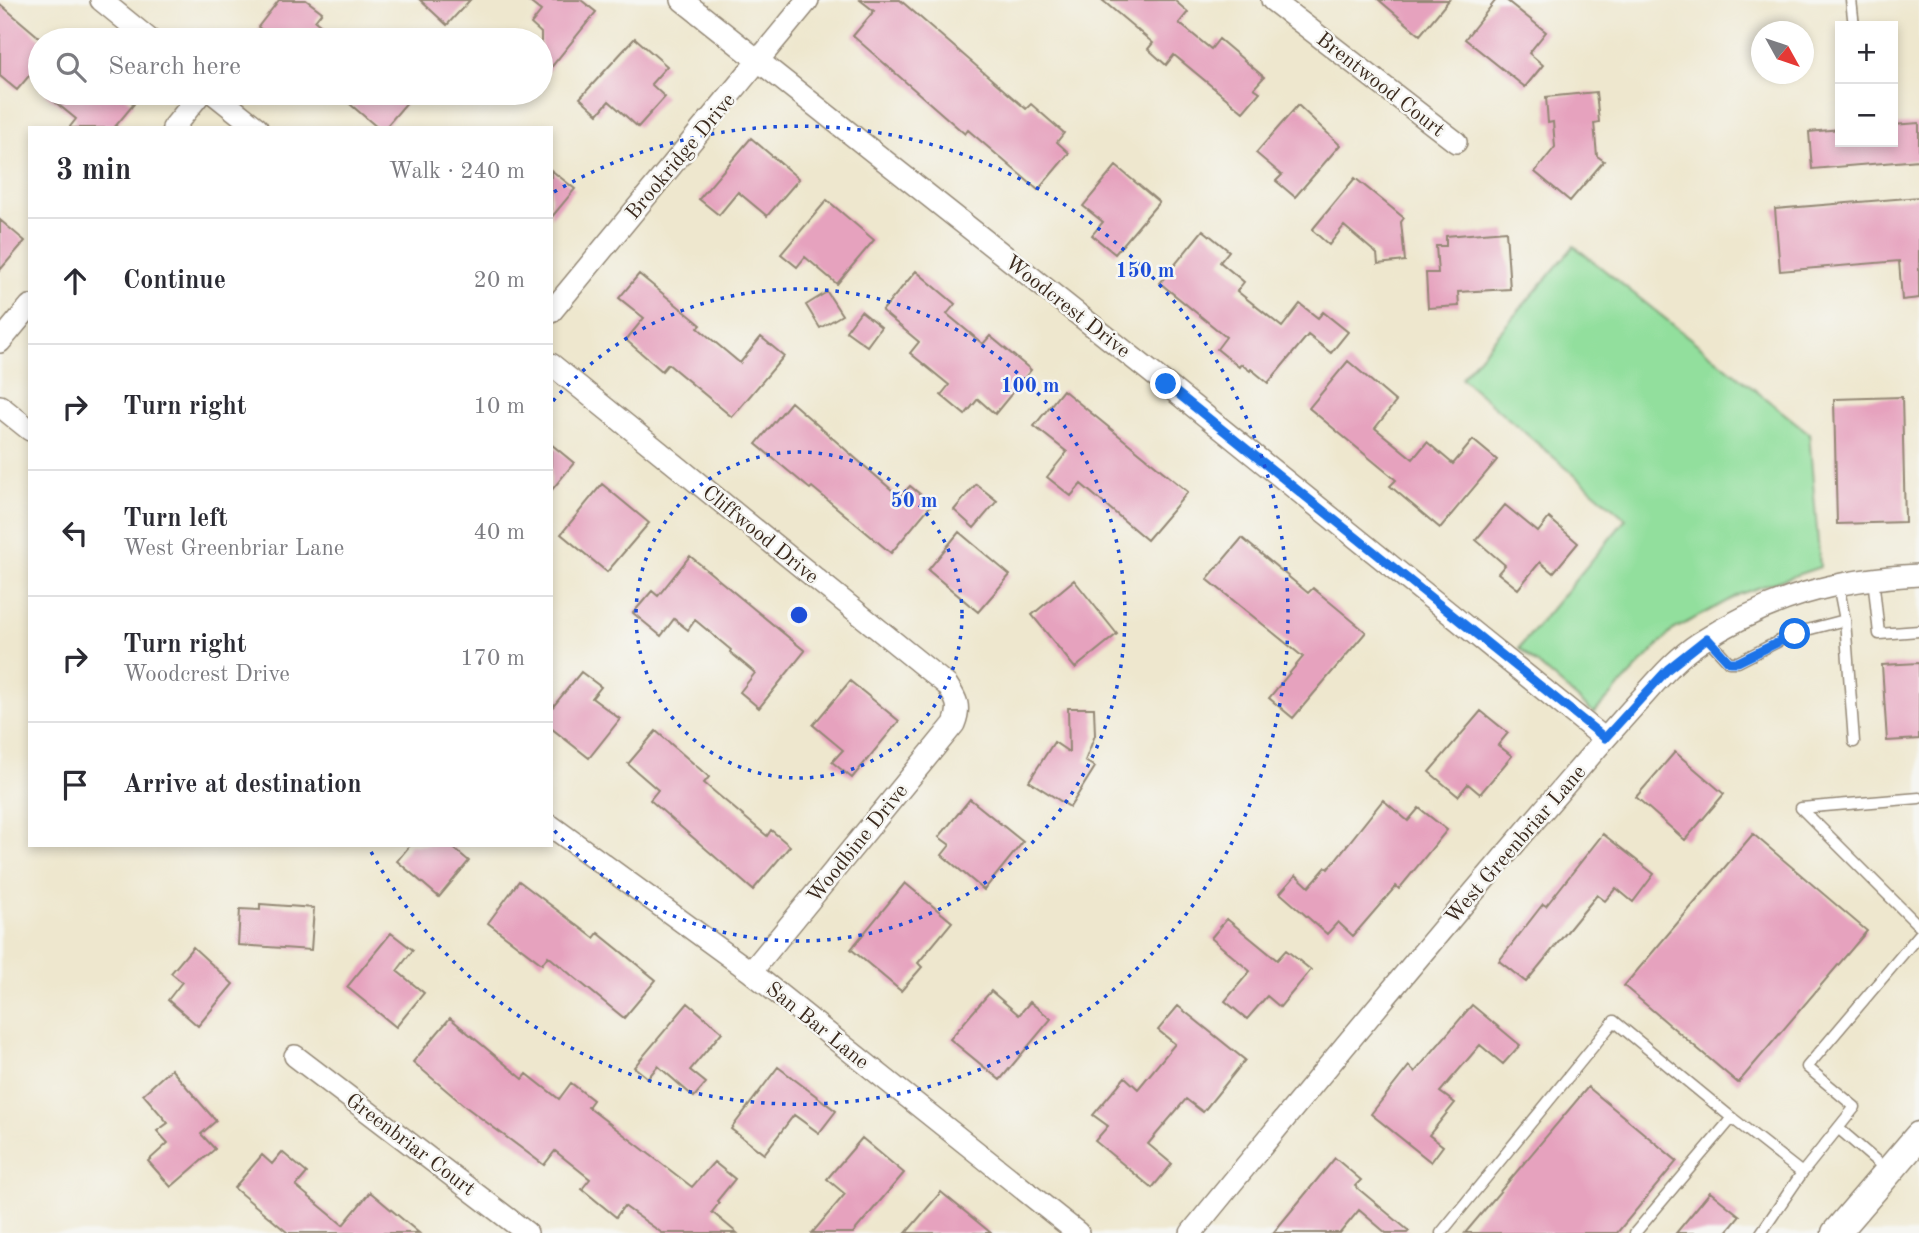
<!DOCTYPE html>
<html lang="en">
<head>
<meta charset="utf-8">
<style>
	:root { --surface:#fff; --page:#f7f7f7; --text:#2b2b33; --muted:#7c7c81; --line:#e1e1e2 }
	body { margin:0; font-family:"Old Standard TT",serif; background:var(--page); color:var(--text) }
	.controls { position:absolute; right:21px; top:21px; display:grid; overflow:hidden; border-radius:0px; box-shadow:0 4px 10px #0003 }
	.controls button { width:63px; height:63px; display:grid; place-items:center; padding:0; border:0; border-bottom:2px solid var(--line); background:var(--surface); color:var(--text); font:35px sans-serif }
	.compass { position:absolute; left:1751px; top:21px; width:63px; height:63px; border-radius:50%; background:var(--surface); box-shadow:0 4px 10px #0003; rotate:130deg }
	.stop { position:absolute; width:21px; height:21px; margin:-16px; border:5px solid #1a73e8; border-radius:50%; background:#fff }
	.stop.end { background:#1a73e8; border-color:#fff; box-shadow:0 2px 7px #0008 }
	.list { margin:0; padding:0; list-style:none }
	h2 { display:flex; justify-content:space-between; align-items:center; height:91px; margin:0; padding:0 28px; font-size:30px }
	h2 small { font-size:23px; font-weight:400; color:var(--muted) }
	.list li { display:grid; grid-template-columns:46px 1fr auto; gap:21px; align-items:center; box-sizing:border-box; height:126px; padding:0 28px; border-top:2px solid var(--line) }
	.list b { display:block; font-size:26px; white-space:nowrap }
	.list p { margin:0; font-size:23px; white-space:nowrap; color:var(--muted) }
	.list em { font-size:23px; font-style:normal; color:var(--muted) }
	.icon { flex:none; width:38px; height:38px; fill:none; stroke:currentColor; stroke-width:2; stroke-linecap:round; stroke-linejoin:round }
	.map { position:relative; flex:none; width:1919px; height:1233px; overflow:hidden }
	.search { position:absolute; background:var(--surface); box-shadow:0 4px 10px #0003; left:28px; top:28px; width:525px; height:77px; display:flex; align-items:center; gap:18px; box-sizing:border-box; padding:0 24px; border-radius:38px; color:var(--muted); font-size:26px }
	.panel { position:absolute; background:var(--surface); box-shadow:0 4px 10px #0003; left:28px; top:126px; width:525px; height:721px; border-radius:0px }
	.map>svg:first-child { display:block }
</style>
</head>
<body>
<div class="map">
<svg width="1919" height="1233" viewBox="0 0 1919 1233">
	<rect width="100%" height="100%" fill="#f6f6f2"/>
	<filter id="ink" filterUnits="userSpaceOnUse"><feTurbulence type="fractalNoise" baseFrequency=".0143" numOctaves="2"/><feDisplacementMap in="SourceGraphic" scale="14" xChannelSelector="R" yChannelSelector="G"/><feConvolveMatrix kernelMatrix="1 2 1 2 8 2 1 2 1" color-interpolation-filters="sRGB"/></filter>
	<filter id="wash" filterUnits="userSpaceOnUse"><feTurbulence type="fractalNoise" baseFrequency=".00686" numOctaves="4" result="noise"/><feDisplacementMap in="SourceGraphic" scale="28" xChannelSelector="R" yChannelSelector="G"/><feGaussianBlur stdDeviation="1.57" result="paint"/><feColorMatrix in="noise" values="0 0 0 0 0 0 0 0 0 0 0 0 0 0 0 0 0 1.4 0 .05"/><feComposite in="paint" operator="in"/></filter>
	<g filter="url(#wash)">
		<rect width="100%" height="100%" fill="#eee7ce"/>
		<path fill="#92df9d" stroke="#66845e" stroke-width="2" d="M 1574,246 L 1809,433 L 1820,567 L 1740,594 L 1673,630 L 1594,713 L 1519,648 L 1626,519 L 1461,378 Z"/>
		<g id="blocks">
			<path fill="#e6a2be" d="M 279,0 L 306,0 L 322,12 L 315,21 L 339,40 L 276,40 L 258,27 Z
				M 420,0 L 470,0 L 447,25 Z
				M 527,0 L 581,0 L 596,12 L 541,80 L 541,33 L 531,24 L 541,11 Z
				M 860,0 L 900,0 L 1026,109 L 1031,104 L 1064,133 L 1057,142 L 1069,153 L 1038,190 L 968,130 L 965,134 L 853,36 L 874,11 Z
				M 1102,0 L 1174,0 L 1188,12 L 1179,23 L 1211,49 L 1219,39 L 1264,77 L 1254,88 L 1260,92 L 1243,112 L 1174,55 L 1166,65 L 1148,49 L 1153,43 Z
				M 1379,0 L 1449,0 L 1420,35 Z
				M 1496,0 L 1506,0 L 1546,32 L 1529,53 L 1543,65 L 1525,87 L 1465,39 Z
				M 0,4 L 40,38 L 40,63 L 17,90 L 0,76 Z
				M 635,38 L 667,66 L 651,84 L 665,97 L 638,127 L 609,101 L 598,114 L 580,98 Z
				M 1596,92 L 1599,122 L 1594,123 L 1597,156 L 1604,161 L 1570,201 L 1535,172 L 1555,147 L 1553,122 L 1548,123 L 1546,97 Z
				M 44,93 L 120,93 L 134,104 L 114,128 L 69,128 L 76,119 Z
				M 337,93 L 415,93 L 385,128 L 378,128 Z
				M 1298,105 L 1340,145 L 1295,197 L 1276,181 L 1282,175 L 1256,153 Z
				M 1919,123 L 1919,160 L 1812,169 L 1809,132 L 1840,129 L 1840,142 L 1893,142 L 1893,125 Z
				M 751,138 L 799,179 L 767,216 L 738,192 L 719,215 L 699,199 Z
				M 1116,166 L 1159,202 L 1115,254 L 1092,235 L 1103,222 L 1083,206 Z
				M 551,170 L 575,189 L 551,218 Z
				M 1355,178 L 1404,218 L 1401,222 L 1405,261 L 1378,264 L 1377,254 L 1344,226 L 1329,245 L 1312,230 Z
				M 1919,197 L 1919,298 L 1902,300 L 1899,261 L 1780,271 L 1775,209 Z
				M 827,200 L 874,240 L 837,284 L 805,257 L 797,267 L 781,254 Z
				M 0,220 L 25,241 L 0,270 Z
				M 1203,230 L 1229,251 L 1220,262 L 1244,282 L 1237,291 L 1282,327 L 1300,304 L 1318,318 L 1323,312 L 1348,332 L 1331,353 L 1308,335 L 1268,383 L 1251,369 L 1250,371 L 1241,364 L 1239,367 L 1217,349 L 1226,337 L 1160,283 Z
				M 1506,231 L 1510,289 L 1458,292 L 1459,306 L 1428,308 L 1426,273 L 1438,273 L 1436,246 L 1446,246 L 1446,236 Z
				M 916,271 L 955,304 L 947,314 L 983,344 L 990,336 L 1031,370 L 995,414 L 978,399 L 965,415 L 941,395 L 949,385 L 910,353 L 919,342 L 882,311 Z
				M 639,274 L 701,325 L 698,328 L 740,363 L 761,337 L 784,356 L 732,417 L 668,364 L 662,371 L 626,340 L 644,318 L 619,298 Z
				M 827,292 L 842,315 L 820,328 L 806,305 Z
				M 861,311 L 881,327 L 867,346 L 846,331 Z
				M 1348,361 L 1396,402 L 1375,428 L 1413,459 L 1427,442 L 1453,464 L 1473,440 L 1497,460 L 1440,528 L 1390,486 L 1396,480 L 1309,408 Z
				M 1063,390 L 1188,492 L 1147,540 L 1081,484 L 1071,496 L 1047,477 L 1067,452 L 1034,426 Z
				M 1902,397 L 1905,522 L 1837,524 L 1834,399 Z
				M 791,402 L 900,497 L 910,486 L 932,504 L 891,553 L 812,487 L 810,489 L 756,444 Z
				M 551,444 L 574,463 L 551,491 Z
				M 602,484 L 649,523 L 607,572 L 561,534 Z
				M 976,484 L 997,501 L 974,528 L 954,510 Z
				M 1505,505 L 1538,532 L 1549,518 L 1578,543 L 1553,573 L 1540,562 L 1518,589 L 1498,573 L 1505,565 L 1476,540 Z
				M 959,532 L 1010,575 L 978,612 L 928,570 Z
				M 1242,538 L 1308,593 L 1313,588 L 1366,632 L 1293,718 L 1269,698 L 1303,657 L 1207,579 Z
				M 690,556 L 805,651 L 759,708 L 740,692 L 755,673 L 730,652 L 731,650 L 695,620 L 688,630 L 674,619 L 661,636 L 633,613 L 652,591 L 658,596 Z
				M 1074,580 L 1117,634 L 1075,668 L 1032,615 Z
				M 1919,663 L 1919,739 L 1887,741 L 1882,665 Z
				M 581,672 L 601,687 L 592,698 L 620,719 L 589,758 L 551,728 L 551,709 Z
				M 850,681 L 899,721 L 852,778 L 832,762 L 843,750 L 813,725 Z
				M 1068,708 L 1094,708 L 1095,735 L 1085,761 L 1095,767 L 1070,807 L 1029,781 L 1054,742 L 1069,752 Z
				M 1481,711 L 1508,733 L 1498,745 L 1512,756 L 1480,794 L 1468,784 L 1458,796 L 1429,772 Z
				M 656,731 L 709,777 L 704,783 L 767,836 L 771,830 L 790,846 L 753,890 L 650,800 L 658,790 L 628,764 Z
				M 1675,752 L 1724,794 L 1685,840 L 1636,797 Z
				M 970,799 L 1023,842 L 984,890 L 942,855 L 950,845 L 939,837 Z
				M 1383,800 L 1408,821 L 1419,808 L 1447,830 L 1399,889 L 1396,886 L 1353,936 L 1338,922 L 1327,934 L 1280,893 L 1296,875 L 1309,887 L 1326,867 L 1328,869 Z
				M 1603,834 L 1654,874 L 1633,902 L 1616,888 L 1605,901 L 1597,895 L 1526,982 L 1499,961 L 1543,904 L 1546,906 Z
				M 1753,834 L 1867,931 L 1738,1083 L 1624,986 Z
				M 410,845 L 450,845 L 469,861 L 439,897 L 397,861 Z
				M 519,881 L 594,938 L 598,933 L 656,980 L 624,1018 L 548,956 L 542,964 L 488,923 Z
				M 905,883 L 952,922 L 918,963 L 922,967 L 901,991 L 851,949 Z
				M 260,904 L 314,908 L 311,950 L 238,945 L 240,909 L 260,910 Z
				M 1227,919 L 1277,960 L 1286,950 L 1311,970 L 1280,1007 L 1267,996 L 1247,1019 L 1225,1001 L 1250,971 L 1211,938 Z
				M 391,933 L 413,950 L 397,971 L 424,993 L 396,1027 L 347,987 Z
				M 193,947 L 233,984 L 198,1026 L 168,1000 L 182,982 L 171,973 Z
				M 991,991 L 1019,1015 L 1030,1002 L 1051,1019 L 1000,1080 L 950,1039 Z
				M 688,1003 L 722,1032 L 690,1070 L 706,1083 L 694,1097 L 658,1066 L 648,1078 L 634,1067 Z
				M 1472,1005 L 1520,1045 L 1503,1064 L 1480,1045 L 1440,1092 L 1455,1103 L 1429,1135 L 1443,1146 L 1431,1162 L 1371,1114 L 1409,1066 L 1415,1072 Z
				M 1178,1006 L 1245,1060 L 1203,1112 L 1186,1099 L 1148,1144 L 1172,1164 L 1152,1188 L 1095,1141 L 1108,1126 L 1093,1115 L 1125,1077 L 1138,1089 L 1175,1044 L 1158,1030 Z
				M 450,1018 L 523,1079 L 527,1074 L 559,1099 L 571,1083 L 593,1100 L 588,1107 L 692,1187 L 714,1162 L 735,1179 L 717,1201 L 719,1203 L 712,1212 L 737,1233 L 662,1233 L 624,1206 L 616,1217 L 582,1189 L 590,1179 L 555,1151 L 544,1165 L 466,1107 L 413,1062 Z
				M 778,1067 L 836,1111 L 819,1133 L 794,1115 L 764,1154 L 731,1129 Z
				M 171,1069 L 216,1121 L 201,1134 L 215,1149 L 171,1187 L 148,1161 L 168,1143 L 157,1131 L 168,1123 L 143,1094 Z
				M 1588,1087 L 1677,1161 L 1617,1233 L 1465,1233 Z
				M 862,1138 L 904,1173 L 853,1233 L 812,1233 L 845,1194 L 827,1179 Z
				M 282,1152 L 307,1173 L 296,1186 L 343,1225 L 370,1192 L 419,1233 L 288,1233 L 234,1188 L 262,1155 L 272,1164 Z
				M 1335,1158 L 1361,1180 L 1355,1186 L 1409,1231 L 1407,1233 L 1386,1233 L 1359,1210 L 1340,1233 L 1273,1233 Z
				M 941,1192 L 991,1233 L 906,1233 Z
				M 1710,1192 L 1740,1216 L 1726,1233 L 1676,1233 Z"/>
		</g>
	</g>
	<g filter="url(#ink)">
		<use href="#blocks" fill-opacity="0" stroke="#948876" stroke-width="2"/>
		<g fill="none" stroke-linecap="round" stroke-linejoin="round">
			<g stroke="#948876" stroke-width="13">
				<path id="lane" d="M 1851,0 L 1854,26
					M 1873,577 L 1879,634 L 1919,631
					M 1838,584 L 1845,620 L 1854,742
					M 1707,638 L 1729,662 L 1738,662 L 1795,633 L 1845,620
					M 1919,798 L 1801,808 L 1919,926
					M 1838,1128 L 1888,1171
					M 1441,1233 L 1614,1021 L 1732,1118
					M 1635,1233 L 1732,1118 L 1802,1173 L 1855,1107 L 1807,1067 L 1919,935
					M 1761,1233 L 1802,1173"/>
			</g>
			<g stroke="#948876" stroke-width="24">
				<path id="street" d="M 101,0 L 150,40
					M 682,0 L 1166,384 L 1605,739
					M 1272,0 L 1456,142
					M 213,93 L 257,128
					M 173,128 L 201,93
					M 551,312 L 808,0
					M 0,342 L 30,306
					M 551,364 L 947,685 C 957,700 961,707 954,724 L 751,972
					M 0,406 L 30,430
					M 551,826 L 751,972 L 1078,1233
					M 295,1056 L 527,1233
					M 1191,1233 C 1306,1092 1422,952 1541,813 C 1573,776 1605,738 1638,702 C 1657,681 1676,658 1699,643 C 1770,597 1836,579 1919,575"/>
			</g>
			<g stroke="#948876" stroke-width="31">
				<path id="secondary" d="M 1836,1233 L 1919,1136"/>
			</g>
			<use href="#lane" stroke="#fff" stroke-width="10"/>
			<use href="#street" stroke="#fff" stroke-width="21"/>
			<use href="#secondary" stroke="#fff" stroke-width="28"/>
		</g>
	</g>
	<g fill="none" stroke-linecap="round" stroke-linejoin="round" filter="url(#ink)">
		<path stroke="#1a73e8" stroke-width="9" d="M 1166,384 L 1605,738 L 1668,669 L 1707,638 L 1729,662 L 1738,662 L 1795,634"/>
	</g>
	<g fill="none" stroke="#1d4ed8" stroke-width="3.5" stroke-dasharray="3.5 7">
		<circle cx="799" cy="615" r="163"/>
		<path d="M553 401A326 326 0 1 1 553 829"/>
		<path d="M554 192A489 489 0 1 1 369 848"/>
	</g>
	<g text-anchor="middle" stroke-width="5" stroke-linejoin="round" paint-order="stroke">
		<g font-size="21" fill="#3b2a1e" stroke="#f6f6f2">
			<text transform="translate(1381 84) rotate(38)" y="7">Brentwood Court</text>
			<text transform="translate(680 156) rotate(-50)" y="7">Brookridge Drive</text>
			<text transform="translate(1068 306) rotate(38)" y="7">Woodcrest Drive</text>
			<text transform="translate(761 534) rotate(39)" y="7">Cliffwood Drive</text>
			<text transform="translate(857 843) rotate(-51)" y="7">Woodbine Drive</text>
			<text transform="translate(1515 844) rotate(-49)" y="7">West Greenbriar Lane</text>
			<text transform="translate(818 1025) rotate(39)" y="7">San Bar Lane</text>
			<text transform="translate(411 1144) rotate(37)" y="7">Greenbriar Court</text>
		</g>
	</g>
	<circle cx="799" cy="615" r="10" fill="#1d4ed8" stroke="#f6f6f2" stroke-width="3.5"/>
	<g font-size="21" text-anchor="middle" font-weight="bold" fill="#1d4ed8" stroke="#f6f6f2" stroke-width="5" stroke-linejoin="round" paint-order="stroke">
		<text x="1145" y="277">150 m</text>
		<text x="1030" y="392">100 m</text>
		<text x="914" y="507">50 m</text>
	</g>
</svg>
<div class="controls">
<button>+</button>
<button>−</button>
</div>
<svg class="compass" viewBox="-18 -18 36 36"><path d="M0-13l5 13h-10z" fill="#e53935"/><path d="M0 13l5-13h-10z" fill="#7c7c81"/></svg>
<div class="stop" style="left:1795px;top:634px"></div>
<div class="stop end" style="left:1166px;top:384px"></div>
<div class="search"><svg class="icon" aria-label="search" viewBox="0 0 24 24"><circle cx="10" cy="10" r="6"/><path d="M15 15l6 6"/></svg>Search here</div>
<section class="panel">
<h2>3 min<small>Walk · 240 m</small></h2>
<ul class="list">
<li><svg class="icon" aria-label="ahead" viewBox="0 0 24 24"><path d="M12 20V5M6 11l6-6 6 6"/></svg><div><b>Continue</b></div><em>20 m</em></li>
<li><svg class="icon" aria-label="right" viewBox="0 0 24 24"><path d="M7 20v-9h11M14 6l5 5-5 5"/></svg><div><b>Turn right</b></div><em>10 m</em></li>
<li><svg class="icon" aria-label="left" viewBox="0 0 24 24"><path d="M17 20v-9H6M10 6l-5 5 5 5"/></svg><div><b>Turn left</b><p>West Greenbriar Lane</p></div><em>40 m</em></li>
<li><svg class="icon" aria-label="right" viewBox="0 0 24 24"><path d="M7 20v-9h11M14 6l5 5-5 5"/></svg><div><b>Turn right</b><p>Woodcrest Drive</p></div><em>170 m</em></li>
<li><svg class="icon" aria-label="arrive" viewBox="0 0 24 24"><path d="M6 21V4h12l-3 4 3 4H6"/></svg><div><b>Arrive at destination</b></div></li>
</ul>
</section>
</div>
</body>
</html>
